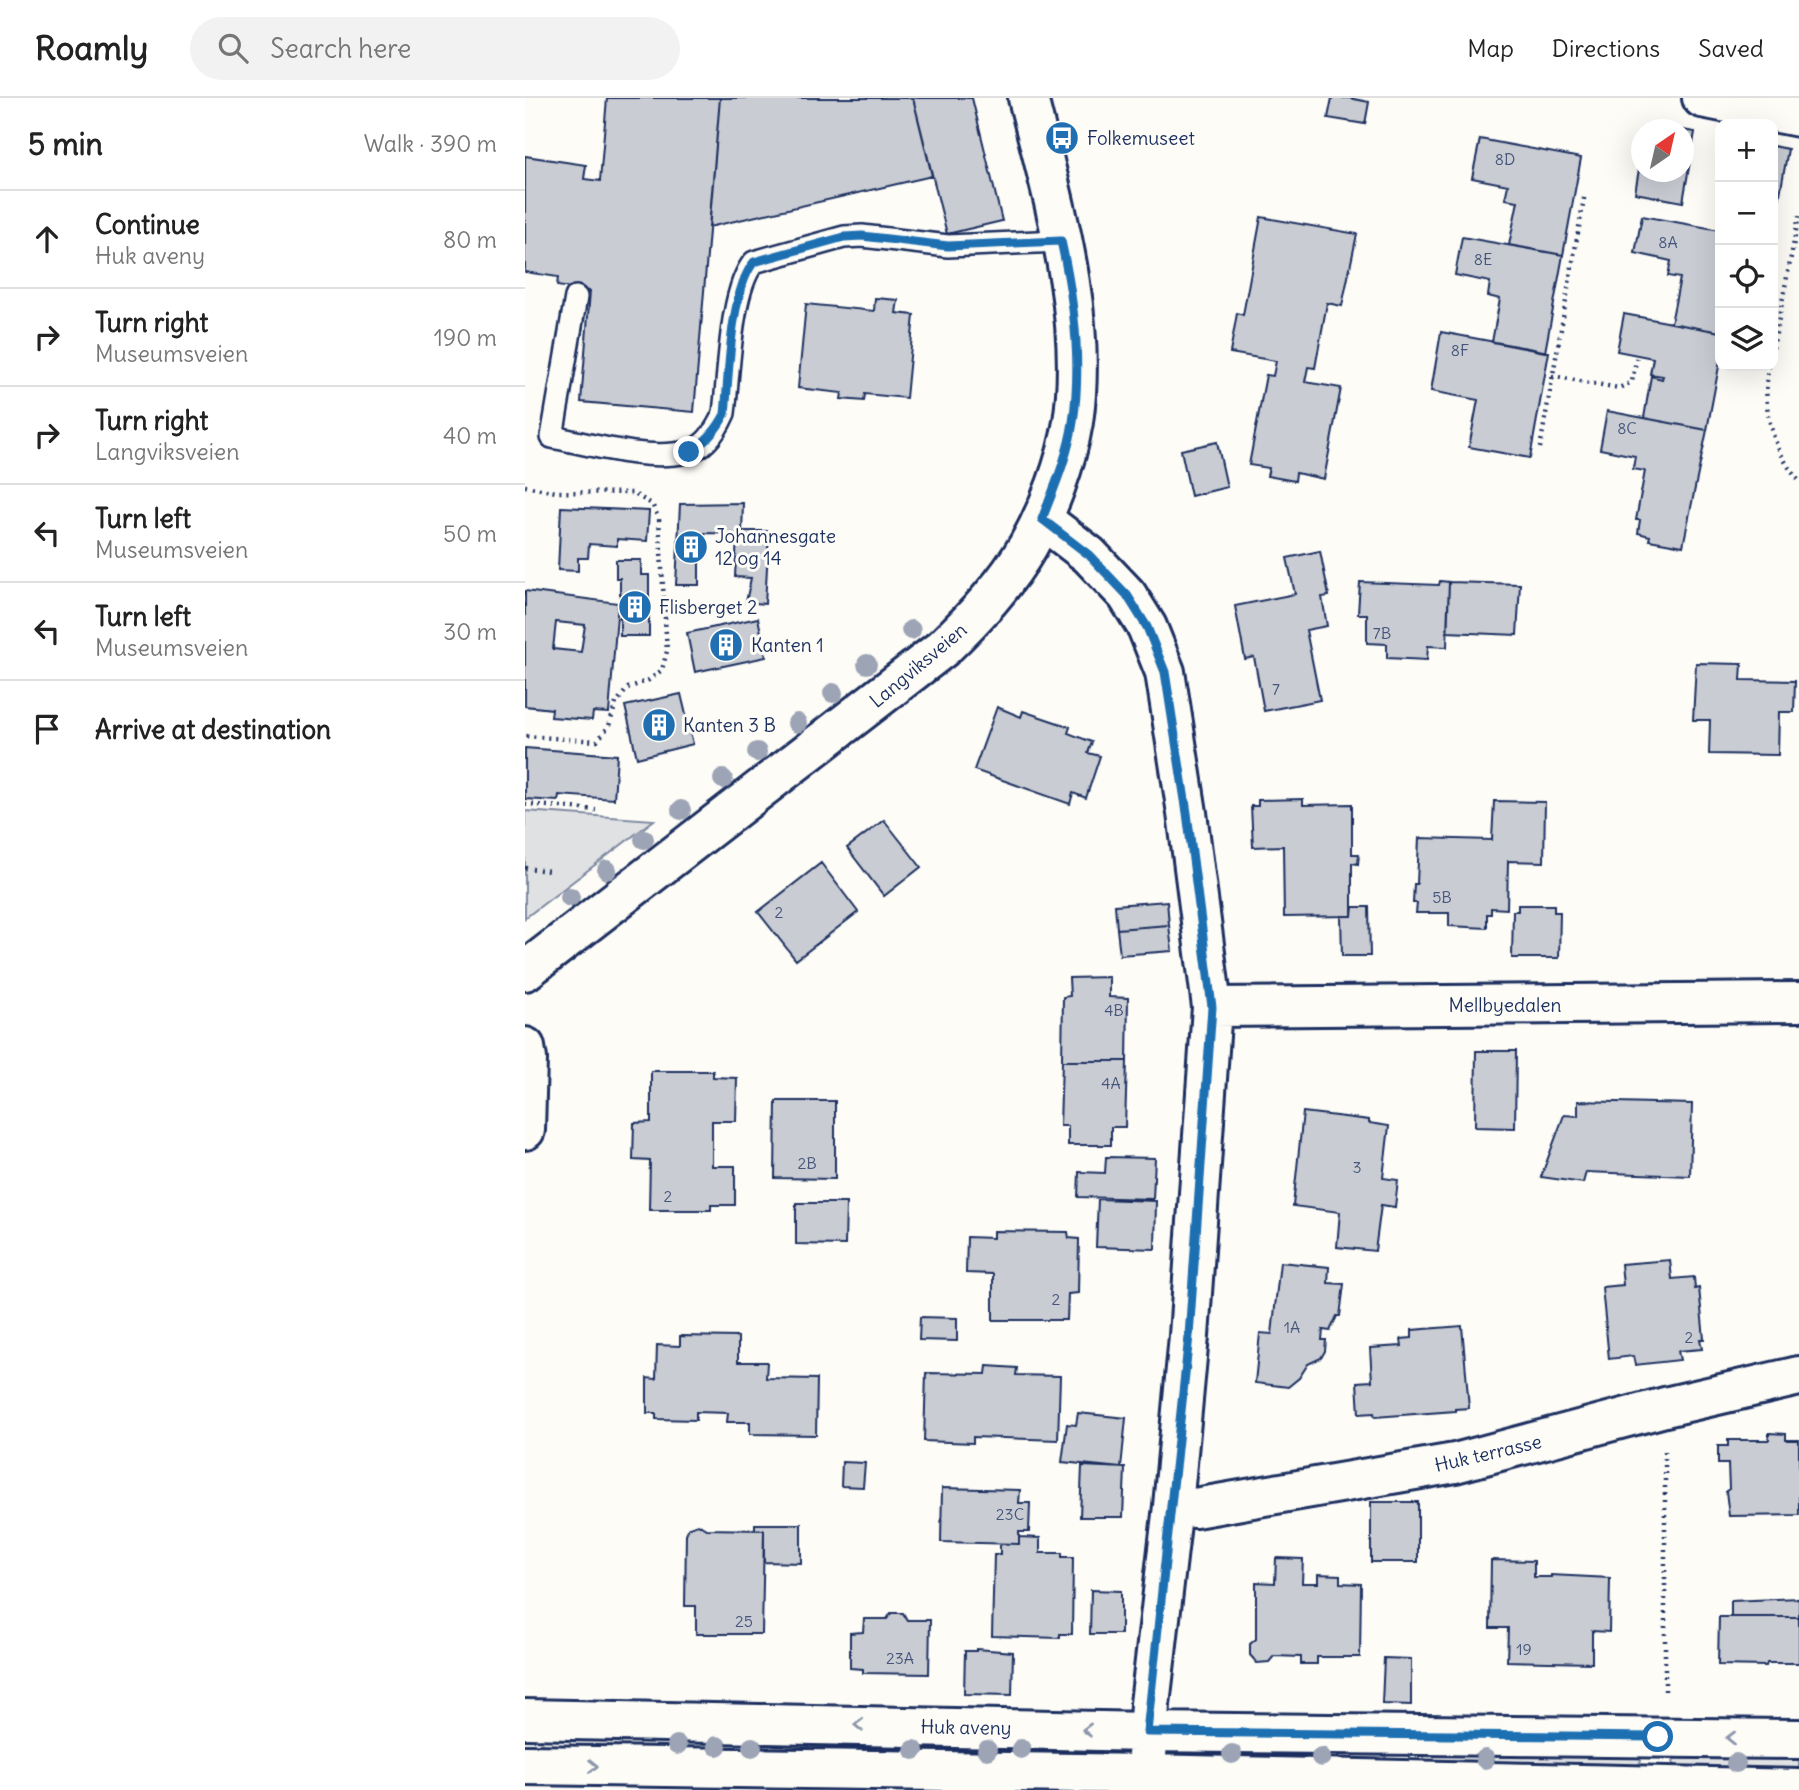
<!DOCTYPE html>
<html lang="en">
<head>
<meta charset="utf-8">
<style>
	:root { --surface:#fff; --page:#f2f2f2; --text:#222; --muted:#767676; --line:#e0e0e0 }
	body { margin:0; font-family:Delius,sans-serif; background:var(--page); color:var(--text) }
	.controls { position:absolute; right:21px; top:21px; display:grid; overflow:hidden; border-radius:14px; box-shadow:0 7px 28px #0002 }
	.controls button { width:63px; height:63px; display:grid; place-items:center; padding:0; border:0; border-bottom:2px solid var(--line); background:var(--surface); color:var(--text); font:35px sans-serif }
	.compass { position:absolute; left:1106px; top:21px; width:63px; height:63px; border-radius:50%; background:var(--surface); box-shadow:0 7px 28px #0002; rotate:34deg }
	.stop { position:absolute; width:21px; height:21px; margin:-16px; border:5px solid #1f6fb2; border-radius:50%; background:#fff }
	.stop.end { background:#1f6fb2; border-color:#fff; box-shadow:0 2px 7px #0008 }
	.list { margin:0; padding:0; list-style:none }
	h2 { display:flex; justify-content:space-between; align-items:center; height:91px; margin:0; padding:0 28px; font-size:30px }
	h2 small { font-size:23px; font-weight:400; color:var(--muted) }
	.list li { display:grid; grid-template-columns:46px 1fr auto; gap:21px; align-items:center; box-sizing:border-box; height:98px; padding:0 28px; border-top:2px solid var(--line) }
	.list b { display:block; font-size:26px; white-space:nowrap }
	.list p { margin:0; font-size:23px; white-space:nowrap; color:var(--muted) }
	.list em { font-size:23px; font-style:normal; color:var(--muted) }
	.icon { flex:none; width:38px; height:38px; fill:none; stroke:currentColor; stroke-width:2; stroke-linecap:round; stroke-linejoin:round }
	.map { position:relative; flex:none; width:1274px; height:1692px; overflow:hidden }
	header { display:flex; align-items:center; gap:42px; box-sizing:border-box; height:98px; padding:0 35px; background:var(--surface); border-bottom:2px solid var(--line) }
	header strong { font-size:33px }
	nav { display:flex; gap:38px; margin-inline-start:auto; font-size:24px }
	.search { width:490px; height:63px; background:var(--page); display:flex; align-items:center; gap:18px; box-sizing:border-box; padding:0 24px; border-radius:38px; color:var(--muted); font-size:26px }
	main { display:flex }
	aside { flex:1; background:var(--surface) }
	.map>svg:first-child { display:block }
</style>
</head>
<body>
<header>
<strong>Roamly</strong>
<div class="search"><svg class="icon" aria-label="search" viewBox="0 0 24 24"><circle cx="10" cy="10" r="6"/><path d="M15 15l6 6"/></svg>Search here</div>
<nav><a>Map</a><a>Directions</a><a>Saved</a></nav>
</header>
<main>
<aside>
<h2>5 min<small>Walk · 390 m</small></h2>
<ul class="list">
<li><svg class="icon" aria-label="ahead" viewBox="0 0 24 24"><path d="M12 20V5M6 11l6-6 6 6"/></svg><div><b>Continue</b><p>Huk aveny</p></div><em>80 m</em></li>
<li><svg class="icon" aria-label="right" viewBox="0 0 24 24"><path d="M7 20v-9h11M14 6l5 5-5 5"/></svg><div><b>Turn right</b><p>Museumsveien</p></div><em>190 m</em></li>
<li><svg class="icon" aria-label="right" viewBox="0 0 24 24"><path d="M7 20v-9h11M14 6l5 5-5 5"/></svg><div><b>Turn right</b><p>Langviksveien</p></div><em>40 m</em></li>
<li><svg class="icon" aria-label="left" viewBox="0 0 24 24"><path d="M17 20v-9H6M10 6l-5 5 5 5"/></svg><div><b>Turn left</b><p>Museumsveien</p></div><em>50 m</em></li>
<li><svg class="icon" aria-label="left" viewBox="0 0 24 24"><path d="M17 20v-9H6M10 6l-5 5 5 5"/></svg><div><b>Turn left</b><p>Museumsveien</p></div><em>30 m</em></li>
<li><svg class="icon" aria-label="arrive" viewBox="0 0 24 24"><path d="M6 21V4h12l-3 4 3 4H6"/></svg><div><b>Arrive at destination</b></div></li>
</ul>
</aside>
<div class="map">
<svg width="1274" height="1692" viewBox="0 0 1274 1692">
	<rect width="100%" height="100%" fill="#fdfcf7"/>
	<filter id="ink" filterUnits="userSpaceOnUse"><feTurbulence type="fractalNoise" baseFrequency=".0143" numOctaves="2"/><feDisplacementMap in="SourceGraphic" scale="14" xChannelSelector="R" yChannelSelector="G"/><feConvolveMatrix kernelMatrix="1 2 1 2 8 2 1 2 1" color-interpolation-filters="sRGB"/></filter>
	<g filter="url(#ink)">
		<path fill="#e0e1e3" stroke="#7e88a0" stroke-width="2" d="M 0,713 L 129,722 L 0,820 Z
			M 46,1640 L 578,1650 L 579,1654 L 44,1649 Z
			M 658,1653 L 859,1655 L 861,1659 L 859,1663 L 660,1659 Z
			M 899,1655 L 1111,1657 L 1115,1660 L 1116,1663 L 1112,1669 L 899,1664 Z
			M 1154,1657 L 1274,1659 L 1274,1672 L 1153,1670 L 1148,1665 L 1149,1661 Z"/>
		<path fill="#c9ccd3" stroke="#1b2f5e" stroke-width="2" fill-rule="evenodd" d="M 82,0 L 195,0 L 169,314 L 56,304 L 65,193 L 32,188 L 33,179 L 0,174 L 0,58 L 61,67 L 59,81 L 75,83 Z
			M 195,0 L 388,0 L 407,78 L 184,129 Z
			M 388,0 L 447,0 L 477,123 L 422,136 Z
			M 807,0 L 824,0 L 844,4 L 840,26 L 803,20 Z
			M 1122,27 L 1152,32 L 1121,32 Z
			M 1158,32 L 1170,34 L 1158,104 L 1110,95 L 1116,59 L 1116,74 L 1158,74 Z
			M 955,41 L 1056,60 L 1038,157 L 984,147 L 993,103 L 980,101 L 983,87 L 947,80 Z
			M 1248,48 L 1263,51 L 1251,119 L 1248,118 Z
			M 1117,118 L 1195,132 L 1195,234 L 1146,225 L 1155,180 L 1143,178 L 1146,163 L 1110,155 Z
			M 736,119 L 832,136 L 817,208 L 802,205 L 790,270 L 783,269 L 780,284 L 816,290 L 799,381 L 771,375 L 770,383 L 742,378 L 744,370 L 724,367 L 741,277 L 748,278 L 751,263 L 705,255 L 712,215 L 718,217 Z
			M 937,139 L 1038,157 L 1020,254 L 967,244 L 975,201 L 963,198 L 965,184 L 930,177 Z
			M 350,200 L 373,202 L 371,215 L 389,217 L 381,300 L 340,296 L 339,303 L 316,301 L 317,295 L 273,290 L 281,206 L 349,213 Z
			M 1099,216 L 1195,234 L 1195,263 L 1182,332 L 1119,320 L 1126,278 L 1137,281 L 1138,278 L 1125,276 L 1128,260 L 1092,253 Z
			M 916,234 L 1024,254 L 1005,360 L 944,349 L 953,302 L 906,293 Z
			M 1082,313 L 1182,332 L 1158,448 L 1124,442 L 1125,438 L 1113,435 L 1115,422 L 1111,422 L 1120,373 L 1108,371 L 1110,358 L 1075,351 Z
			M 692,344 L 702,389 L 666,398 L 656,352 Z
			M 218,405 L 217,436 L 180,435 L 179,461 L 174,462 L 174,487 L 151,487 L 155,406 Z
			M 36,409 L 124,413 L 122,443 L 92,441 L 92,448 L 64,446 L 63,460 L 53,460 L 53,473 L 33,472 Z
			M 217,433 L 244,433 L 240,506 L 221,504 L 226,480 L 210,479 L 212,436 L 217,436 Z
			M 795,453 L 804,498 L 797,499 L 802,528 L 781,532 L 795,602 L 739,613 L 729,559 L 720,561 L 710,508 L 770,496 L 762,460 Z
			M 91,462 L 116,462 L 116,477 L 124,477 L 124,538 L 95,538 L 95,480 L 91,480 Z
			M 915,483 L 924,484 L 922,549 L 903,548 L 902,562 L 862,560 L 862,546 L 842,545 L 842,516 L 833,516 L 835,484 L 914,487 Z
			M 924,484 L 995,486 L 992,537 L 922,534 Z
			M 0,493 L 93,505 L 84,615 L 68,614 L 67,622 L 26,619 L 27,611 L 0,608 ZM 31,524 L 60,527 L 56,554 L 28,551 Z
			M 233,520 L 241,559 L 170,574 L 162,535 Z
			M 1171,565 L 1217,566 L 1216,582 L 1270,583 L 1269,614 L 1254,614 L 1253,657 L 1184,656 L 1185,622 L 1168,622 Z
			M 156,596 L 168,646 L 112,660 L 100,608 Z
			M 472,609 L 496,619 L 498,613 L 545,629 L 543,635 L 567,644 L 563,655 L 575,658 L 561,700 L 548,695 L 545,706 L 449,672 Z
			M 0,650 L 92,657 L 89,701 L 34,697 L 33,703 L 0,701 Z
			M 778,701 L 778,707 L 827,706 L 827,756 L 834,756 L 833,766 L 827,765 L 827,818 L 759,819 L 758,748 L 728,749 L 726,708 L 733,708 L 733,702 Z
			M 969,703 L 1020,704 L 1019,764 L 983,763 L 982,811 L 966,810 L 966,816 L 962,816 L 962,830 L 924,828 L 924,815 L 891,815 L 892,805 L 888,805 L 889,786 L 892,786 L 894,740 L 967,742 Z
			M 359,722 L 396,769 L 359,798 L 322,750 Z
			M 296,765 L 333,814 L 271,862 L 233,814 Z
			M 642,803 L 644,827 L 592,831 L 590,807 Z
			M 993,807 L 1029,807 L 1029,814 L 1035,814 L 1034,860 L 987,860 L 988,813 L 993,813 Z
			M 828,809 L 844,809 L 845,858 L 817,858 L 816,818 L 827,818 Z
			M 644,827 L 647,853 L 595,857 L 592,831 Z
			M 584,879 L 584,899 L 603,900 L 602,963 L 537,963 L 538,899 L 545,898 L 544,880 Z
			M 951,953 L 991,953 L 990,1030 L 950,1029 Z
			M 537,963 L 602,963 L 600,1029 L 586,1029 L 586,1047 L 543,1047 L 543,1028 L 535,1028 Z
			M 126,973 L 188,973 L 188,979 L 212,980 L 211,1023 L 187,1023 L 187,1068 L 210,1068 L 210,1107 L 186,1107 L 186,1112 L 124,1112 L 125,1063 L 108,1062 L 109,1025 L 126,1024 Z
			M 251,1003 L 310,1003 L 310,1081 L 250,1080 Z
			M 1053,1003 L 1167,1006 L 1165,1078 L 1061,1074 L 1058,1085 L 1016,1079 L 1039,1017 L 1053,1018 Z
			M 778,1014 L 844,1022 L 844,1025 L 864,1028 L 858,1080 L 873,1082 L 870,1109 L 856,1107 L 850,1153 L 812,1149 L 815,1114 L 768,1108 Z
			M 581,1059 L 630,1060 L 628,1101 L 553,1099 L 554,1074 L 580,1075 Z
			M 573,1101 L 631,1103 L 630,1151 L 571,1149 Z
			M 271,1105 L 321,1105 L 320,1147 L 271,1146 Z
			M 468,1133 L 543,1134 L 544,1140 L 554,1141 L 553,1195 L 543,1196 L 542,1222 L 468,1222 L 468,1176 L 441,1175 L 442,1139 L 468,1140 Z
			M 1145,1162 L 1147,1181 L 1169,1179 L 1170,1191 L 1174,1190 L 1179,1241 L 1175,1241 L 1177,1251 L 1153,1253 L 1155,1262 L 1110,1267 L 1108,1258 L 1084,1261 L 1077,1189 L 1098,1187 L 1096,1166 Z
			M 755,1164 L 804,1169 L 803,1185 L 819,1186 L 815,1218 L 812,1218 L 805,1233 L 798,1232 L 797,1242 L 801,1242 L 800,1253 L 796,1260 L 783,1266 L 774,1280 L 763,1289 L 730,1285 L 735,1235 L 747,1236 Z
			M 395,1219 L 432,1220 L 432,1243 L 394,1242 Z
			M 937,1228 L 944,1310 L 930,1311 L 930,1313 L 850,1319 L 849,1315 L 834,1316 L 832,1284 L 847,1283 L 845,1250 L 877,1248 L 876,1241 L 887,1240 L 887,1232 Z
			M 155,1238 L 213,1239 L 213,1264 L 242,1264 L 241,1280 L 292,1281 L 291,1337 L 225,1336 L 225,1324 L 202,1324 L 203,1315 L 171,1314 L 171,1322 L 131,1321 L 131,1315 L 122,1315 L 122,1280 L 131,1281 L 132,1247 L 155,1248 Z
			M 462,1268 L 492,1270 L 491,1277 L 535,1278 L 533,1342 L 448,1339 L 448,1345 L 399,1343 L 401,1275 L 461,1276 Z
			M 553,1315 L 601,1320 L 596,1370 L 537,1364 L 542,1326 L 551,1327 Z
			M 1244,1335 L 1261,1336 L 1261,1342 L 1274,1342 L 1274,1417 L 1204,1418 L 1201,1393 L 1204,1391 L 1203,1366 L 1193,1366 L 1193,1348 L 1203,1348 L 1203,1342 L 1244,1342 Z
			M 317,1364 L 340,1365 L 338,1389 L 316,1388 Z
			M 557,1368 L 600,1370 L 598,1419 L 555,1419 Z
			M 417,1390 L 495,1392 L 494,1405 L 505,1405 L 504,1434 L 494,1434 L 494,1446 L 416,1444 Z
			M 846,1404 L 893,1404 L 893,1464 L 846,1464 Z
			M 173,1426 L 181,1431 L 239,1432 L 237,1536 L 171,1536 L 171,1508 L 160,1508 L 161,1436 L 164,1429 Z
			M 230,1426 L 276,1426 L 276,1465 L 239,1464 L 239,1432 L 230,1432 Z
			M 494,1439 L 515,1440 L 515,1455 L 537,1455 L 537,1459 L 548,1459 L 547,1536 L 535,1536 L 535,1540 L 467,1538 L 469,1456 L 475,1456 L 475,1446 L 494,1446 Z
			M 751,1460 L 778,1461 L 777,1485 L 793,1485 L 793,1476 L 815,1477 L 815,1485 L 836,1486 L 835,1559 L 792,1559 L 792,1566 L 776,1566 L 776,1559 L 749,1558 L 744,1564 L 732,1565 L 725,1557 L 725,1546 L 731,1541 L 731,1484 L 750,1485 Z
			M 966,1462 L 1009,1463 L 1009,1479 L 1026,1479 L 1026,1477 L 1085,1480 L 1084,1534 L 1067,1533 L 1067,1565 L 982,1563 L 983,1530 L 965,1530 Z
			M 566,1492 L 596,1493 L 596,1536 L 565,1536 Z
			M 1274,1500 L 1274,1519 L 1206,1519 L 1206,1503 Z
			M 366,1515 L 378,1515 L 382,1522 L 405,1522 L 404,1576 L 338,1575 L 338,1571 L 325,1570 L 325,1535 L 338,1534 L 339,1521 L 362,1521 Z
			M 1194,1519 L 1274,1519 L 1274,1565 L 1242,1565 L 1241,1568 L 1193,1567 Z
			M 451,1551 L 488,1554 L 487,1597 L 439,1596 L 440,1553 L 451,1553 Z
			M 859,1560 L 886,1561 L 886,1607 L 857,1606 Z"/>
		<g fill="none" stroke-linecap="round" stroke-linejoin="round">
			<g stroke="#1b2f5e" stroke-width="26">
				<path id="lane" d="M 51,199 L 27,339 C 68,347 121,363 162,354 C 180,350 192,331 199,315 C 204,277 205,192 229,164 L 319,139 L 337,138 L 423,148 L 536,143"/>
			</g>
			<g stroke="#1b2f5e" stroke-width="44">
				<path id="street" d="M 1177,0 L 1274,19
					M 517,421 L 564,457 L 602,497 L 622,529 L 640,574 L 662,715 L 687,909 L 664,1238 L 648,1408 L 625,1606 L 621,1676
					M 687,909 L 1274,904
					M 0,949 L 2,961 L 0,1032
					M 648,1408 L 670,1410 L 930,1365 L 1140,1309 L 1274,1278
					M 0,1621 L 622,1634 L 1274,1641
					M 0,1667 L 621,1676 L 1274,1691"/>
			</g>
			<g stroke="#1b2f5e" stroke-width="44">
				<path id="secondary" d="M 0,873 L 418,550 C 450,519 481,486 503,448 C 524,411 541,366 548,324 C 564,218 528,102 503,0"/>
			</g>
			<path stroke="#1b2f5e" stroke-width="4.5" stroke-dasharray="2 5" stroke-linecap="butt" d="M 1248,250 L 1274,118
				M 1244,268 C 1236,309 1247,351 1274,383
				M 1027,278 L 1094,290 L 1107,284 L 1112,257
				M 1015,350 L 1060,95
				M 0,388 L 31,394 L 107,395 L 127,406 L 134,421 L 142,553 L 137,572 L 124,582 L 103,590 L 91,605 L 84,628 L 72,643 L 0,638
				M 0,706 L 71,712
				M 0,770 L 24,773
				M 1140,1353 L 1140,1597"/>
			<use href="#lane" stroke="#fdfcf7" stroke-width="21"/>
			<use href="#street" stroke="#fdfcf7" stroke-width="38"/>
			<use href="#secondary" stroke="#fdfcf7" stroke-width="38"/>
		</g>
		<g fill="#9ca4b5">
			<circle cx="386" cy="532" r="10"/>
			<circle cx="342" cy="566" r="10"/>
			<circle cx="308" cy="595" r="10"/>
			<circle cx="272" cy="625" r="10"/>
			<circle cx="232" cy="654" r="10"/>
			<circle cx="198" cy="681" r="10"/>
			<circle cx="156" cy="712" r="10"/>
			<circle cx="119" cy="741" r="10"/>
			<circle cx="82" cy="772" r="10"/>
			<circle cx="45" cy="799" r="10"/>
			<circle cx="152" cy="1647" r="10"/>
			<circle cx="192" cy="1648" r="10"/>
			<circle cx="227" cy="1649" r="10"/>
			<circle cx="496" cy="1651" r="10"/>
			<circle cx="389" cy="1652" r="10"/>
			<circle cx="462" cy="1652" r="10"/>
			<circle cx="707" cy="1656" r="10"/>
			<circle cx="796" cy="1659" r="10"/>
			<circle cx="960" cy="1661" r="10"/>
			<circle cx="1211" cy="1665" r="10"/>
		</g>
		<defs><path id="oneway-chevron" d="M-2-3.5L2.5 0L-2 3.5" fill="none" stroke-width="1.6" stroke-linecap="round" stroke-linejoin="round" transform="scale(1.75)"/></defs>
		<g stroke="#8c96aa">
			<use href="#oneway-chevron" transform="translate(334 1627) rotate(-179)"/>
			<use href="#oneway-chevron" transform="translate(562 1632) rotate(-179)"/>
			<use href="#oneway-chevron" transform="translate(1206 1640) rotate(-179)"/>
			<use href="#oneway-chevron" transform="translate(68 1668) rotate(1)"/>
		</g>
	</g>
	<g fill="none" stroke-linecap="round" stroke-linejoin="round" filter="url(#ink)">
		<path stroke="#1f6fb2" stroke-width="9" d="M 164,354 C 181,344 191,333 200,316 C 204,277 205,193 229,164 L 319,139 L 337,138 L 423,148 L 536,143 C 549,201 557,265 548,324 C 543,358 529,390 517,421 L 564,457 L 602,497 L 622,529 L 640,574 L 662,715 L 687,909 L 664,1238 L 622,1634 L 1133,1639"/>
	</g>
	<defs>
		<g id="bus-disc" transform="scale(1.75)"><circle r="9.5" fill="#1f6fb2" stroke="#fdfcf7"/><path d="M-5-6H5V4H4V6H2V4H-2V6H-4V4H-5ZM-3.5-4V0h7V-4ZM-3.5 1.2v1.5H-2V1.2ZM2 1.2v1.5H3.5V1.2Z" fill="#fff"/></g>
		<g id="building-disc" transform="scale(1.75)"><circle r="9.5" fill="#1f6fb2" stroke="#fdfcf7"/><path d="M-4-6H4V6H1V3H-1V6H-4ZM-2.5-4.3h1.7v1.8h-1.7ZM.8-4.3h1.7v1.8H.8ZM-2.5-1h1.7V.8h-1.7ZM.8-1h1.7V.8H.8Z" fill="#fff"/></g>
	</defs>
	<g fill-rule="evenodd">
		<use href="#bus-disc" x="537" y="40"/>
		<use href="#building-disc" x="166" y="449"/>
		<use href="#building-disc" x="110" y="509"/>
		<use href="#building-disc" x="201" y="547"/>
		<use href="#building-disc" x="134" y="627"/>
	</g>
	<g text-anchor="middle" stroke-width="6" stroke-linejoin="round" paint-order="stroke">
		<g font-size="16" fill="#46567b">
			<text x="980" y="67">8D</text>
			<text x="1143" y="150">8A</text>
			<text x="958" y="167">8E</text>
			<text x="935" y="258">8F</text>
			<text x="1102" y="336">8C</text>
			<text x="857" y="541">7B</text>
			<text x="751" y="597">7</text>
			<text x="917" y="805">5B</text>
			<text x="254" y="820">2</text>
			<text x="589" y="918">4B</text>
			<text x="586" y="991">4A</text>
			<text x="282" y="1071">2B</text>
			<text x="832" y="1075">3</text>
			<text x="143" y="1104">2</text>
			<text x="531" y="1207">2</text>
			<text x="767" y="1235">1A</text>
			<text x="1164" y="1245">2</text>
			<text x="485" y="1422">23C</text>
			<text x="219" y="1529">25</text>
			<text x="999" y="1557">19</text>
			<text x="375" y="1566">23A</text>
		</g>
		<g font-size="19" fill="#1b2f5e" stroke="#fdfcf7" text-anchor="start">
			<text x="562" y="47">Folkemuseet</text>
			<text x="190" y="445">Johannesgate<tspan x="190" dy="22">12 og 14</tspan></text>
			<text x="134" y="516">Flisberget 2</text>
			<text x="226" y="554">Kanten 1</text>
			<text x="158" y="634">Kanten 3 B</text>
		</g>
		<g font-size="19" fill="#1b2f5e" stroke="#fdfcf7">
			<text transform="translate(393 567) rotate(-40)" y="7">Langviksveien</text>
			<text x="980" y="914">Mellbyedalen</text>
			<text transform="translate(963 1355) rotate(-13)" y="7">Huk terrasse</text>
			<text transform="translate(441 1629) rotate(1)" y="7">Huk aveny</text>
		</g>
	</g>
</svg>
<div class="controls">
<button>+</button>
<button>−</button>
<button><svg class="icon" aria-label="locate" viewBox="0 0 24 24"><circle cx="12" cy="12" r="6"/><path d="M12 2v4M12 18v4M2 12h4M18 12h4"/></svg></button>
<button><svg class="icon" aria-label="layers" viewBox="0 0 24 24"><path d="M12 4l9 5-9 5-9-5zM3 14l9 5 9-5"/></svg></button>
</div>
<svg class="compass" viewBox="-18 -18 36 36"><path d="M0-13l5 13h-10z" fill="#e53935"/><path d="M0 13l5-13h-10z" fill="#767676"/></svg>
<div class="stop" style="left:1133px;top:1639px"></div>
<div class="stop end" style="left:164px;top:354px"></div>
</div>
</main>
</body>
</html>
